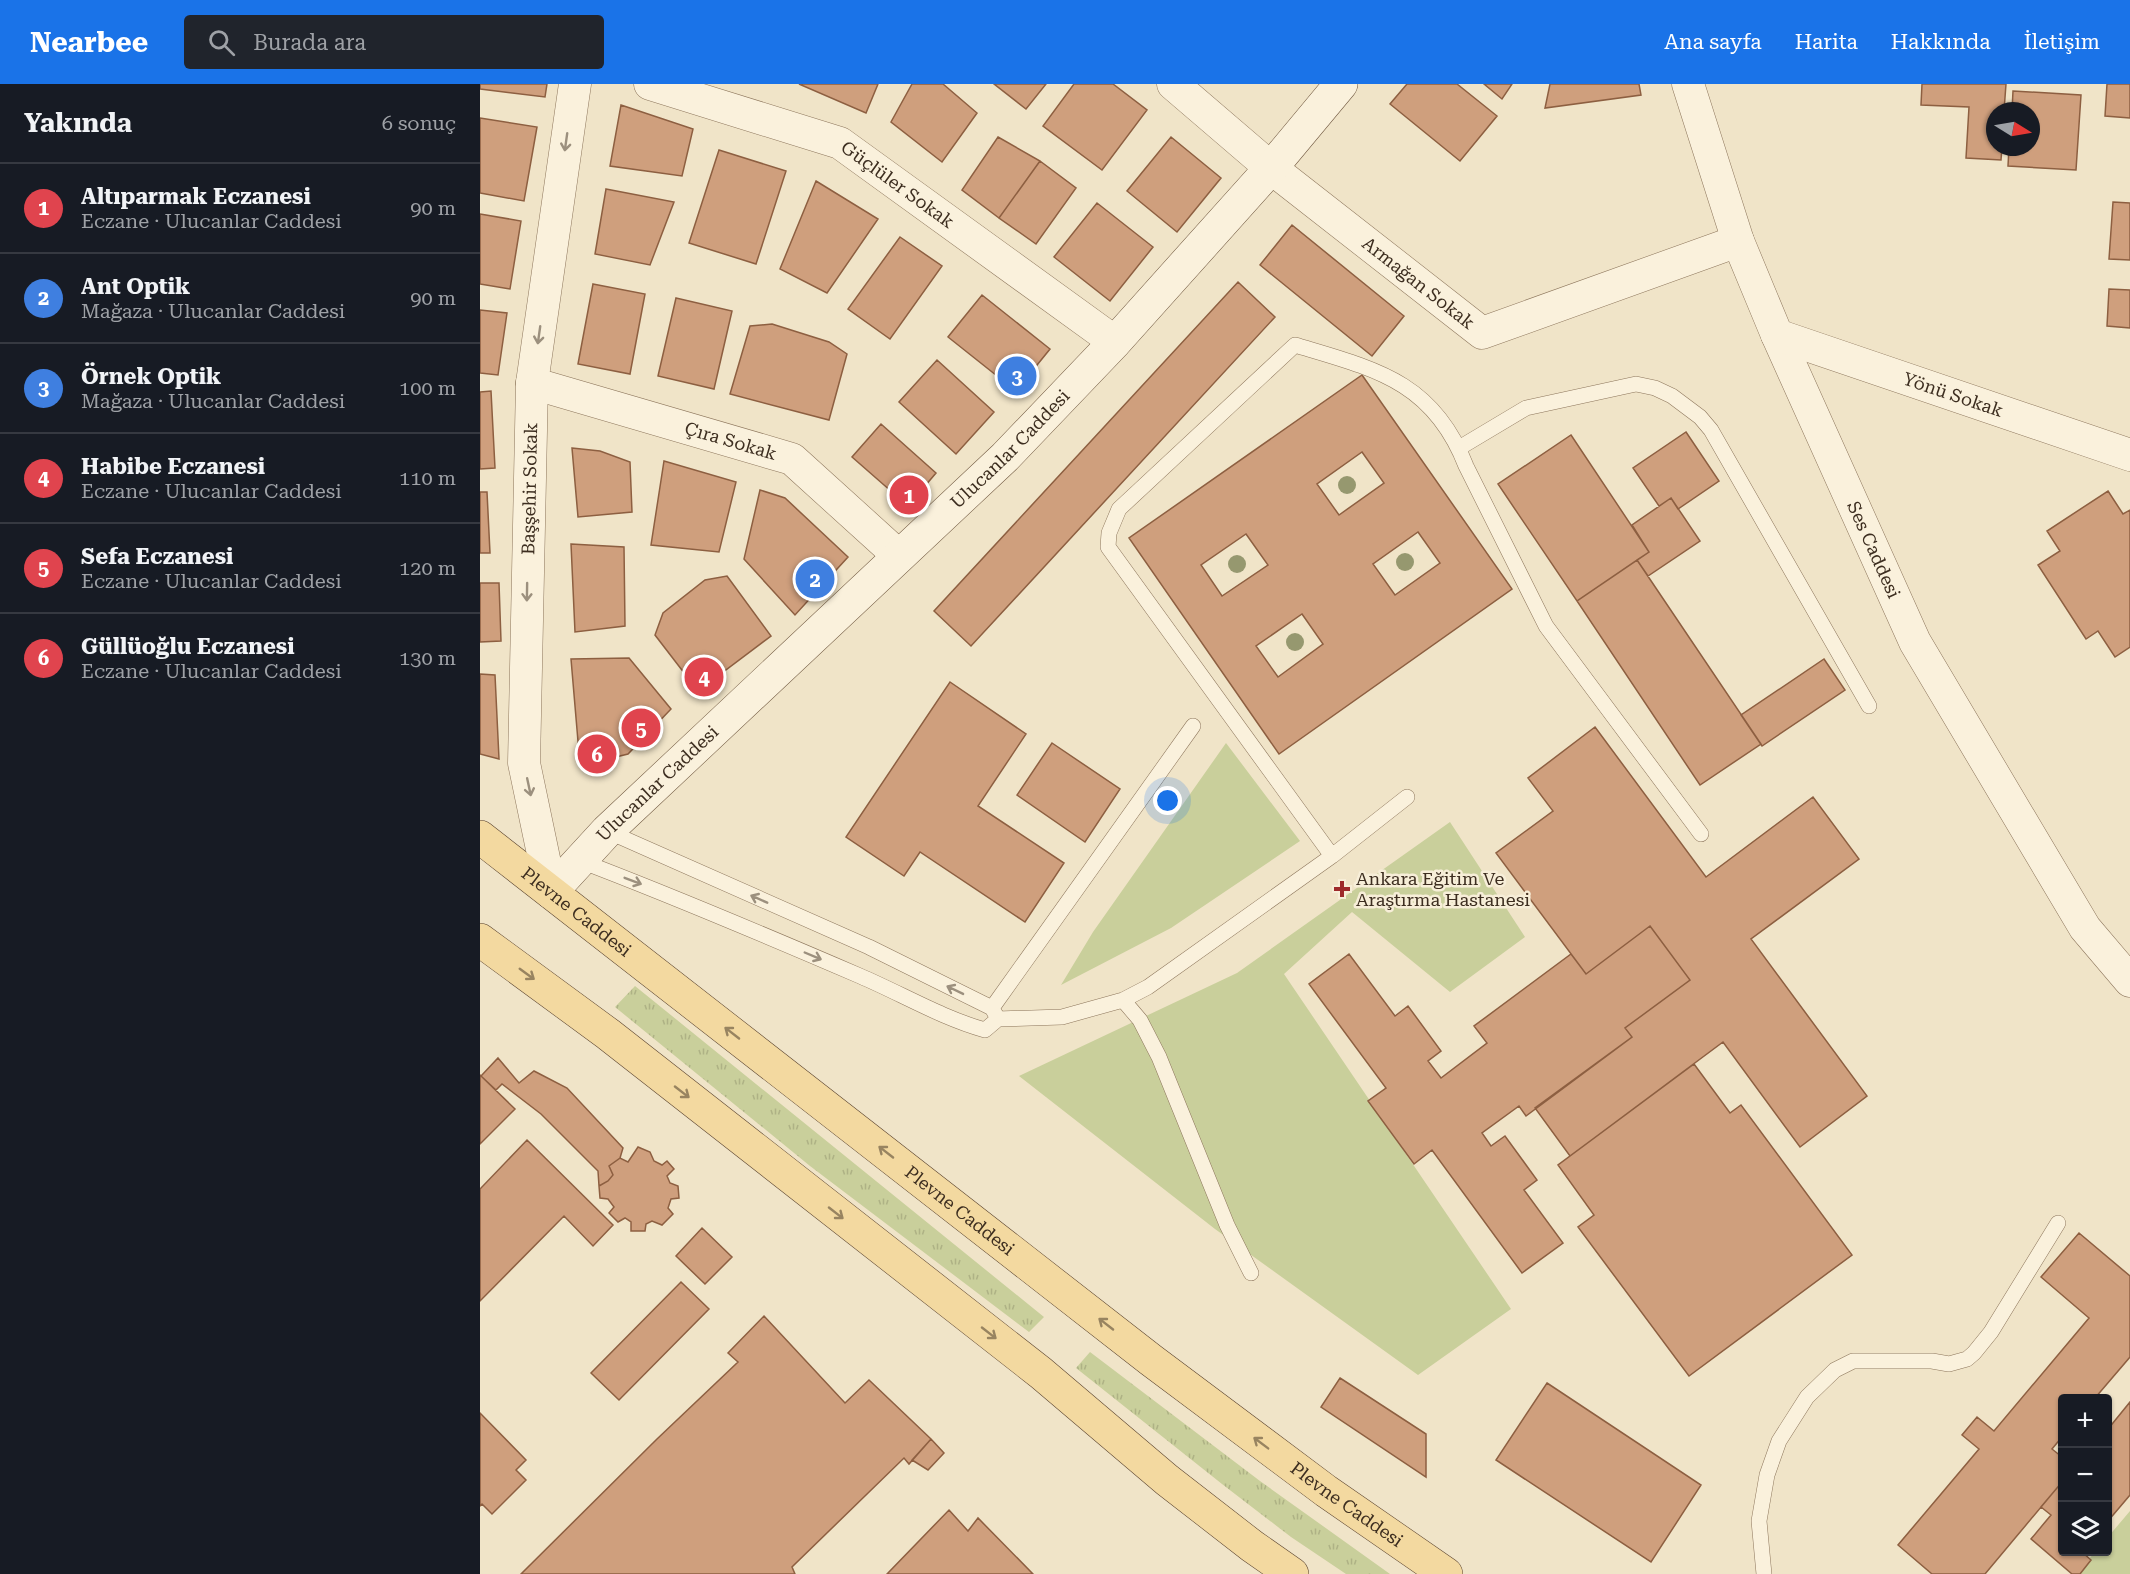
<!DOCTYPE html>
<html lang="tr">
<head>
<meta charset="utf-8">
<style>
	:root { --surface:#171b24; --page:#20242c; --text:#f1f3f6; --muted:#9ea1a6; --line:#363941; --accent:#1a73e8 }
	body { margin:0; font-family:"Roboto Serif",serif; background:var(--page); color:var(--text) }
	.controls { position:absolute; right:18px; bottom:18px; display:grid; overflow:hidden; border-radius:6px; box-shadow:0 2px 4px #0004 }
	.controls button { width:54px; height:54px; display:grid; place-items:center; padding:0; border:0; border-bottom:2px solid var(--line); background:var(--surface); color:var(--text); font:30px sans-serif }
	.compass { position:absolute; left:1506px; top:18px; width:54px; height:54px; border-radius:50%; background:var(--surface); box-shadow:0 2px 4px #0004; rotate:101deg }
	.you { position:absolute; left:688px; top:717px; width:21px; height:21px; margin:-15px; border:4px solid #fff; border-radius:50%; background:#1a73e8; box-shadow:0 0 0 9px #1a73e833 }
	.badge { display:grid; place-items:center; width:39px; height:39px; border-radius:50%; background:var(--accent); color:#fff; font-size:20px; font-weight:700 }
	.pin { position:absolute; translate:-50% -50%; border:3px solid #fff; box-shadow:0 2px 6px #0006 }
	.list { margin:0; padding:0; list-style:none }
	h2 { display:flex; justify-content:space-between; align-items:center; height:78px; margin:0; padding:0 24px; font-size:26px }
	h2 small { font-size:20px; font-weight:400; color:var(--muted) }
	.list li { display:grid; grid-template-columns:39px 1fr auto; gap:18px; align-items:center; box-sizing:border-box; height:90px; padding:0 24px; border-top:2px solid var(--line) }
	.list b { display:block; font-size:22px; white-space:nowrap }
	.list p { margin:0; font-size:20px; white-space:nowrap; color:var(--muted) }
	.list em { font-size:20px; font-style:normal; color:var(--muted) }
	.icon { flex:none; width:33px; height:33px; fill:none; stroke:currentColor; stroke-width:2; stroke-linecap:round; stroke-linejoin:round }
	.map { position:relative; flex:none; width:1650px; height:1490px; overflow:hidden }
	header { display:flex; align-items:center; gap:36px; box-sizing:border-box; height:84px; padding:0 30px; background:var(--accent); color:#fff }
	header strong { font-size:28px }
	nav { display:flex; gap:33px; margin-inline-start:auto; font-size:21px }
	.search { width:420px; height:54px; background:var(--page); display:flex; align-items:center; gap:15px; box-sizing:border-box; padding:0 21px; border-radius:6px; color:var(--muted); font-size:22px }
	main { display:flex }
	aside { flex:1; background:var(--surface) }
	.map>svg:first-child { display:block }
</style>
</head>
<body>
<header>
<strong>Nearbee</strong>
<div class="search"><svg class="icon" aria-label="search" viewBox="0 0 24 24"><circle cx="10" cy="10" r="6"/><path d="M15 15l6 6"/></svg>Burada ara</div>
<nav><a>Ana sayfa</a><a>Harita</a><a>Hakkında</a><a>İletişim</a></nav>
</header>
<main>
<aside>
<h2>Yakında<small>6 sonuç</small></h2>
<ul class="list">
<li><span class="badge" style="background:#e0444e">1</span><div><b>Altıparmak Eczanesi</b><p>Eczane · Ulucanlar Caddesi</p></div><em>90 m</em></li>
<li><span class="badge" style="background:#3f7fe0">2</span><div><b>Ant Optik</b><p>Mağaza · Ulucanlar Caddesi</p></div><em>90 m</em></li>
<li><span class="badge" style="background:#3f7fe0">3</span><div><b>Örnek Optik</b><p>Mağaza · Ulucanlar Caddesi</p></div><em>100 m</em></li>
<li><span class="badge" style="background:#e0444e">4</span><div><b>Habibe Eczanesi</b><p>Eczane · Ulucanlar Caddesi</p></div><em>110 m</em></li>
<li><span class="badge" style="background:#e0444e">5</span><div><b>Sefa Eczanesi</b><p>Eczane · Ulucanlar Caddesi</p></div><em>120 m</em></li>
<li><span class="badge" style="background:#e0444e">6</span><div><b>Güllüoğlu Eczanesi</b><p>Eczane · Ulucanlar Caddesi</p></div><em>130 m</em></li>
</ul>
</aside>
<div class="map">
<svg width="1650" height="1490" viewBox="0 0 1650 1490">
	<defs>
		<pattern id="grass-tufts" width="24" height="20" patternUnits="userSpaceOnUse" patternTransform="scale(1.5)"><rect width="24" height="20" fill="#c9cf9b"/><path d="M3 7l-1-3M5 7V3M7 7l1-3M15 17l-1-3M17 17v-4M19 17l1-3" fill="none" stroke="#aeb285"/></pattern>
	</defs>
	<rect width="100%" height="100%" fill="#f0e4c8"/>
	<path fill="url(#grass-tufts)" d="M 155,902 L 564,1233 L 549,1248 L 330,1082 L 135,923 Z
		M 610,1268 L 780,1397 L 910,1490 L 866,1490 L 811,1453 L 742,1400 L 596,1284 Z"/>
	<path fill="#c9cf9b" d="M 746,659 L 820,757 L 691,844 L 581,901 L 613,848 Z
		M 970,738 L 1045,853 L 970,908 L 872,828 L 804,890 L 1031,1225 L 938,1291 L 735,1145 L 539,992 L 757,889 Z
		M 1650,1427 L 1650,1490 L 1596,1490 L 1615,1468 L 1628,1468 L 1628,1453 Z"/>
	<path fill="#cf9f7d" stroke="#8d5f41" stroke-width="1.5" fill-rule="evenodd" d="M 0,0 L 67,0 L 65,13 L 0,5 Z
		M 319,0 L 398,0 L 386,29 Z
		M 432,0 L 463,0 L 497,29 L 462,78 L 411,38 Z
		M 514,0 L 566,0 L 546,25 Z
		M 594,0 L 633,0 L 667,26 L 622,86 L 563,42 Z
		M 927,0 L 977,0 L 1017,32 L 980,77 L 910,20 Z
		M 1004,0 L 1032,0 L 1022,15 Z
		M 1070,0 L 1159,0 L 1161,11 L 1065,24 Z
		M 1442,0 L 1526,0 L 1524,27 L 1515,27 L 1515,63 L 1522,63 L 1521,76 L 1486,74 L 1489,23 L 1441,21 Z
		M 1627,0 L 1650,0 L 1650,34 L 1625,32 Z
		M 1533,7 L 1601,11 L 1596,86 L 1528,82 L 1529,63 L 1551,63 L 1551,27 L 1532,27 Z
		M 141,21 L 213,45 L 202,92 L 130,82 Z
		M 0,34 L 57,43 L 44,117 L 0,109 Z
		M 518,53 L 560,77 L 519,134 L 482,106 Z
		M 691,53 L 741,94 L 697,148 L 647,107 Z
		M 239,66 L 306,87 L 276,180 L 209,159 Z
		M 560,77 L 596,104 L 556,160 L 519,134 Z
		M 336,97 L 398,135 L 347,209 L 300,185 Z
		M 126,105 L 194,118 L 170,181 L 115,170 Z
		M 1633,118 L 1650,119 L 1650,176 L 1629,175 Z
		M 617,119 L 673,163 L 630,217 L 574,173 Z
		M 0,130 L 41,137 L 30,205 L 0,200 Z
		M 812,141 L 924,232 L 892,272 L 780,181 Z
		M 420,153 L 462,182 L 410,255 L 368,225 Z
		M 758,198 L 795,233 L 491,562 L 454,527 Z
		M 113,200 L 165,210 L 150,290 L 98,280 Z
		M 1629,205 L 1650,206 L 1650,244 L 1627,242 Z
		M 502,211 L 570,265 L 536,307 L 468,253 Z
		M 196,214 L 252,227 L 234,305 L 178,292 Z
		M 0,226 L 27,229 L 18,291 L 0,289 Z
		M 292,240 L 349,258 L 367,270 L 349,336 L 250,310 L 270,242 Z
		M 457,276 L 514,328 L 476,370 L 419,318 Z
		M 882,291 L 1032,505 L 799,670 L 649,454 ZM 882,368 L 904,399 L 859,431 L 837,400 ZM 938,448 L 960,479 L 915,511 L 893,480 ZM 766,450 L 788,481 L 742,512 L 721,481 ZM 822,530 L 843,560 L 798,593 L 776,562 Z
		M 11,307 L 15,384 L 0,385 L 0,308 Z
		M 401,340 L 456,389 L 428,422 L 372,373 Z
		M 1206,348 L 1239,397 L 1198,425 L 1191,414 L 1179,422 L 1153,384 Z
		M 1091,351 L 1169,468 L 1097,517 L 1018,400 Z
		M 92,364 L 120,367 L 150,378 L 152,428 L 98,433 Z
		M 184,377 L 256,398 L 239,468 L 171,461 Z
		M 280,406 L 305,414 L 368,473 L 315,531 L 264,475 Z
		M 1628,407 L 1643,430 L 1650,426 L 1650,563 L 1635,573 L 1618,547 L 1606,555 L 1558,481 L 1580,467 L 1567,447 Z
		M 0,408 L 7,408 L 10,469 L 0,469 Z
		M 1191,414 L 1220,457 L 1168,492 L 1157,476 L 1169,468 L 1152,441 Z
		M 91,460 L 144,463 L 145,542 L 95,548 Z
		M 1157,476 L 1281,660 L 1220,701 L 1097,517 Z
		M 247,492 L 291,552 L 218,607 L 175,551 L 183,529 L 225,496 Z
		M 0,499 L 19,499 L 21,557 L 0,558 Z
		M 149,574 L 191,625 L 148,670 L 107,680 L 99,669 L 91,575 Z
		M 1344,575 L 1365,606 L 1282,662 L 1261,631 Z
		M 0,590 L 15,591 L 19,675 L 0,670 Z
		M 470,598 L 546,650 L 498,722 L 584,779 L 545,838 L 440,768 L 424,792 L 366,753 Z
		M 1115,643 L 1226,793 L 1333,713 L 1379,775 L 1271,855 L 1387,1012 L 1320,1063 L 1243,958 L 1090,1072 L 1055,1024 L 1152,953 L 1145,944 L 1210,896 L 1170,842 L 1106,890 L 1016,769 L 1073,727 L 1048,694 Z
		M 572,659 L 640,705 L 605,758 L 537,711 Z
		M 1170,842 L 1210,896 L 1145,944 L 1152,953 L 1046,1032 L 1039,1022 L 1002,1049 L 1011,1062 L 1025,1052 L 1057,1096 L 1044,1106 L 1083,1159 L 1042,1189 L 952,1066 L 934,1080 L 888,1017 L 906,1004 L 829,900 L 869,870 L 915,932 L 928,922 L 961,967 L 948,977 L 961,994 L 1007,959 L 994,942 L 1091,870 L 1106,890 Z
		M 18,974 L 39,999 L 54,987 L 87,1004 L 143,1064 L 140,1074 L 129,1082 L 133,1091 L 128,1097 L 119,1102 L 118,1087 L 61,1030 L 22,1000 L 16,1006 L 1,992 Z
		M 1214,980 L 1250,1029 L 1261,1021 L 1372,1171 L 1209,1292 L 1098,1143 L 1114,1131 L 1078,1081 Z
		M 0,991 L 35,1025 L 0,1060 Z
		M 47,1056 L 133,1141 L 113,1162 L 84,1132 L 0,1217 L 0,1105 Z
		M 158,1063 L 170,1068 L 174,1077 L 182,1081 L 187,1077 L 194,1085 L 187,1092 L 190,1099 L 198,1102 L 199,1114 L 191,1115 L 188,1124 L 193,1130 L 182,1141 L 172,1137 L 166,1140 L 165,1147 L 151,1147 L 151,1138 L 145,1134 L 138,1138 L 129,1129 L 134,1123 L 128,1115 L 120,1114 L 119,1102 L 128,1097 L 133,1091 L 129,1082 L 140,1074 L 148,1078 Z
		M 222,1144 L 252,1173 L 225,1200 L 196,1172 Z
		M 1599,1149 L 1650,1192 L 1650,1273 L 1615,1314 L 1582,1314 L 1582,1353 L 1572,1365 L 1582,1373 L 1582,1398 L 1505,1490 L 1452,1490 L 1418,1461 L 1499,1365 L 1482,1351 L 1497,1333 L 1514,1347 L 1609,1234 L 1561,1193 Z
		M 201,1198 L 229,1225 L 139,1316 L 111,1289 Z
		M 284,1232 L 365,1319 L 389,1296 L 451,1355 L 429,1380 L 424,1374 L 312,1483 L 315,1490 L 41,1490 L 177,1355 L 258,1278 L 248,1269 Z
		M 860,1294 L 946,1350 L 946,1393 L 841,1323 Z
		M 1067,1299 L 1221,1401 L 1171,1478 L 1016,1376 Z
		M 1650,1318 L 1650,1411 L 1628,1437 L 1628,1345 Z
		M 0,1329 L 46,1376 L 36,1386 L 46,1396 L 12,1430 L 2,1420 L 0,1422 Z
		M 451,1355 L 464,1369 L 448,1386 L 432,1376 Z
		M 1582,1398 L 1582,1468 L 1602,1468 L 1611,1476 L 1600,1490 L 1592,1490 L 1551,1455 L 1571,1431 L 1561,1423 Z
		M 469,1426 L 488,1447 L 498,1434 L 553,1490 L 407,1490 Z"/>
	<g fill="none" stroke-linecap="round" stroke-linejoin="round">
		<g stroke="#8d765c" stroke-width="16">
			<path id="service" d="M 979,364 L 1046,324 L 1156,300 L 1175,304 L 1192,312 L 1220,333 L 1231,346 L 1389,622
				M 852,772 L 628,463 L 629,449 L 639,425 L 815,261 C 895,285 953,297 986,382 L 1066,542 L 1221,750
				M 98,776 C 193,812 287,852 380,892 C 422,910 462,934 505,946 L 518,935 L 512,924 L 389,863 L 127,747
				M 643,916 L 660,936 L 679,973 L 747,1141 L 771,1189
				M 512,924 L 713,642
				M 518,935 L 582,933 L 643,916 L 668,903 L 852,772 L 927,713
				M 1284,1490 L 1279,1437 L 1287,1391 L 1299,1357 L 1327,1313 L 1355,1286 L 1373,1277 L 1452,1277 L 1469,1280 L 1487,1275 L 1494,1269 L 1511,1248 L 1578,1139"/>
		</g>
		<g stroke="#8d765c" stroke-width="33">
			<g id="minor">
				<path id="s1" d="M 170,0 L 360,59 L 635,258"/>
				<path id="s2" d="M 693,0 L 791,84 L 1002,249 L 1258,157"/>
				<path id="s3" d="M 1208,0 L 1258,157 L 1297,251 L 1435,558 L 1605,844 L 1650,897"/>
				<path id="s4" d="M 1297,251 L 1650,371"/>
				<path id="s5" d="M 52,299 L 312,375 L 419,472"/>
				<path id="s6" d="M 71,808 L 44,679 L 52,299 L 95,0"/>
			</g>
		</g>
		<g stroke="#6f573f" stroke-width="34">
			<g id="secondary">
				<path id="s7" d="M 71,808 L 127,747 L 525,373 L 635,258 L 791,84 L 861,0"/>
			</g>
		</g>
		<g stroke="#5b4430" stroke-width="34">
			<g id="primary">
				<path id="s8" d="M 0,753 L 671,1276 L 846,1407 L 966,1490"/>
				<path d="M 0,856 L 128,950 L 561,1289 L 687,1396 L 772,1462 L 812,1490"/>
			</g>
		</g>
		<use href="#service" stroke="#faf1dc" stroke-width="15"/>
		<use href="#minor" stroke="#faf1dc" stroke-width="32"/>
		<use href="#secondary" stroke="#faf1dc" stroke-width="33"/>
		<use href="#primary" stroke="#f3d9a0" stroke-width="33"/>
	</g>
	<g fill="#96986f">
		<circle cx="867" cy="401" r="9"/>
		<circle cx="925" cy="478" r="9"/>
		<circle cx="757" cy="480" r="9"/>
		<circle cx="815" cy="558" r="9"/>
	</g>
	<defs><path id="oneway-shaft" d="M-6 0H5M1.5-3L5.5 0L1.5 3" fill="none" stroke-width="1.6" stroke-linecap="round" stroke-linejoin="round" transform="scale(1.5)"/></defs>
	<g stroke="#9c907e">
		<use href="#oneway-shaft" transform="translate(86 58) rotate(98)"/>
		<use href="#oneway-shaft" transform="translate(59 251) rotate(98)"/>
		<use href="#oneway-shaft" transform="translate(47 508) rotate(91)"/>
		<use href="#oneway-shaft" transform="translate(49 703) rotate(78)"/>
		<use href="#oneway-shaft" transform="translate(153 797) rotate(21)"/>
		<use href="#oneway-shaft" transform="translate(279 815) rotate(-156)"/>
		<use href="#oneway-shaft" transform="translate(333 872) rotate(23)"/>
		<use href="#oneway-shaft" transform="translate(475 906) rotate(-154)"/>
	</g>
	<g stroke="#988460">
		<use href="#oneway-shaft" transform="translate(47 890) rotate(36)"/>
		<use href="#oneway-shaft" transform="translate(252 949) rotate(-142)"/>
		<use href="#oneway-shaft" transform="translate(202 1008) rotate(38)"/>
		<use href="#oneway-shaft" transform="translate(406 1068) rotate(-142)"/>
		<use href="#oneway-shaft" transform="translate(356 1129) rotate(38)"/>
		<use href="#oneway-shaft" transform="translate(626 1240) rotate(-142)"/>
		<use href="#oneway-shaft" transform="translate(509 1249) rotate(38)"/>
		<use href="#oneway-shaft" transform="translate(781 1359) rotate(-143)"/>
	</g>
	<path fill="#9e2a2b" stroke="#f7eed8" stroke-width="2" d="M859 796h6v6h6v6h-6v6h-6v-6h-6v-6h6z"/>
	<g text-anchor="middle" stroke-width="5" stroke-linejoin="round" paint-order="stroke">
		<g font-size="18" fill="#3d2e20" stroke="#f7eed8">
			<text dy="6" stroke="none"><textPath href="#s1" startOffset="270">Güçlüler Sokak</textPath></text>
			<text dy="6" stroke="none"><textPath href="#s2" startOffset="316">Armağan Sokak</textPath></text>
			<text dy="6" stroke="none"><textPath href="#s4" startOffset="186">Yönü Sokak</textPath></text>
			<text dy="6" stroke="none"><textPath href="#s5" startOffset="207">Çıra Sokak</textPath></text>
			<text dy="6" stroke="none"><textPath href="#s7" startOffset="638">Ulucanlar Caddesi</textPath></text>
			<text dy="6" stroke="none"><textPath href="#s6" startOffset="406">Başşehir Sokak</textPath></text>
			<text dy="6" stroke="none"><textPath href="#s3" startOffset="502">Ses Caddesi</textPath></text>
			<text dy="6" stroke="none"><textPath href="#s7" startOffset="152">Ulucanlar Caddesi</textPath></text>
			<text dy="6" stroke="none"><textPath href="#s8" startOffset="122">Plevne Caddesi</textPath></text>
			<text dy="6" stroke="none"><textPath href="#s8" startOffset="608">Plevne Caddesi</textPath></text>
			<text dy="6" stroke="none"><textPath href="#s8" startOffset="1094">Plevne Caddesi</textPath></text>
		</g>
		<g font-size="18" fill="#3d2e20" stroke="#f7eed8" text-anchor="start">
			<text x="876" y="801">Ankara Eğitim Ve<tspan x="876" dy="21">Araştırma Hastanesi</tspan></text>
		</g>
	</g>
</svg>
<div class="controls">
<button>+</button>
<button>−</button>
<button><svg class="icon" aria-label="layers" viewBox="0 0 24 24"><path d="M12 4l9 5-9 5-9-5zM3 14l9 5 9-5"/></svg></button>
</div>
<svg class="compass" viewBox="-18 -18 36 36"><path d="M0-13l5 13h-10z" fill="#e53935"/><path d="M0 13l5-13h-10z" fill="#9ea1a6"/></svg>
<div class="you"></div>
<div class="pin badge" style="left:429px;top:411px;background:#e0444e">1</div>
<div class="pin badge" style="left:335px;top:495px;background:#3f7fe0">2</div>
<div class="pin badge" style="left:537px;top:292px;background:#3f7fe0">3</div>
<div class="pin badge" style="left:224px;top:593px;background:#e0444e">4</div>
<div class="pin badge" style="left:161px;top:644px;background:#e0444e">5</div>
<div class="pin badge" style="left:117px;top:670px;background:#e0444e">6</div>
</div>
</main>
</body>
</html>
